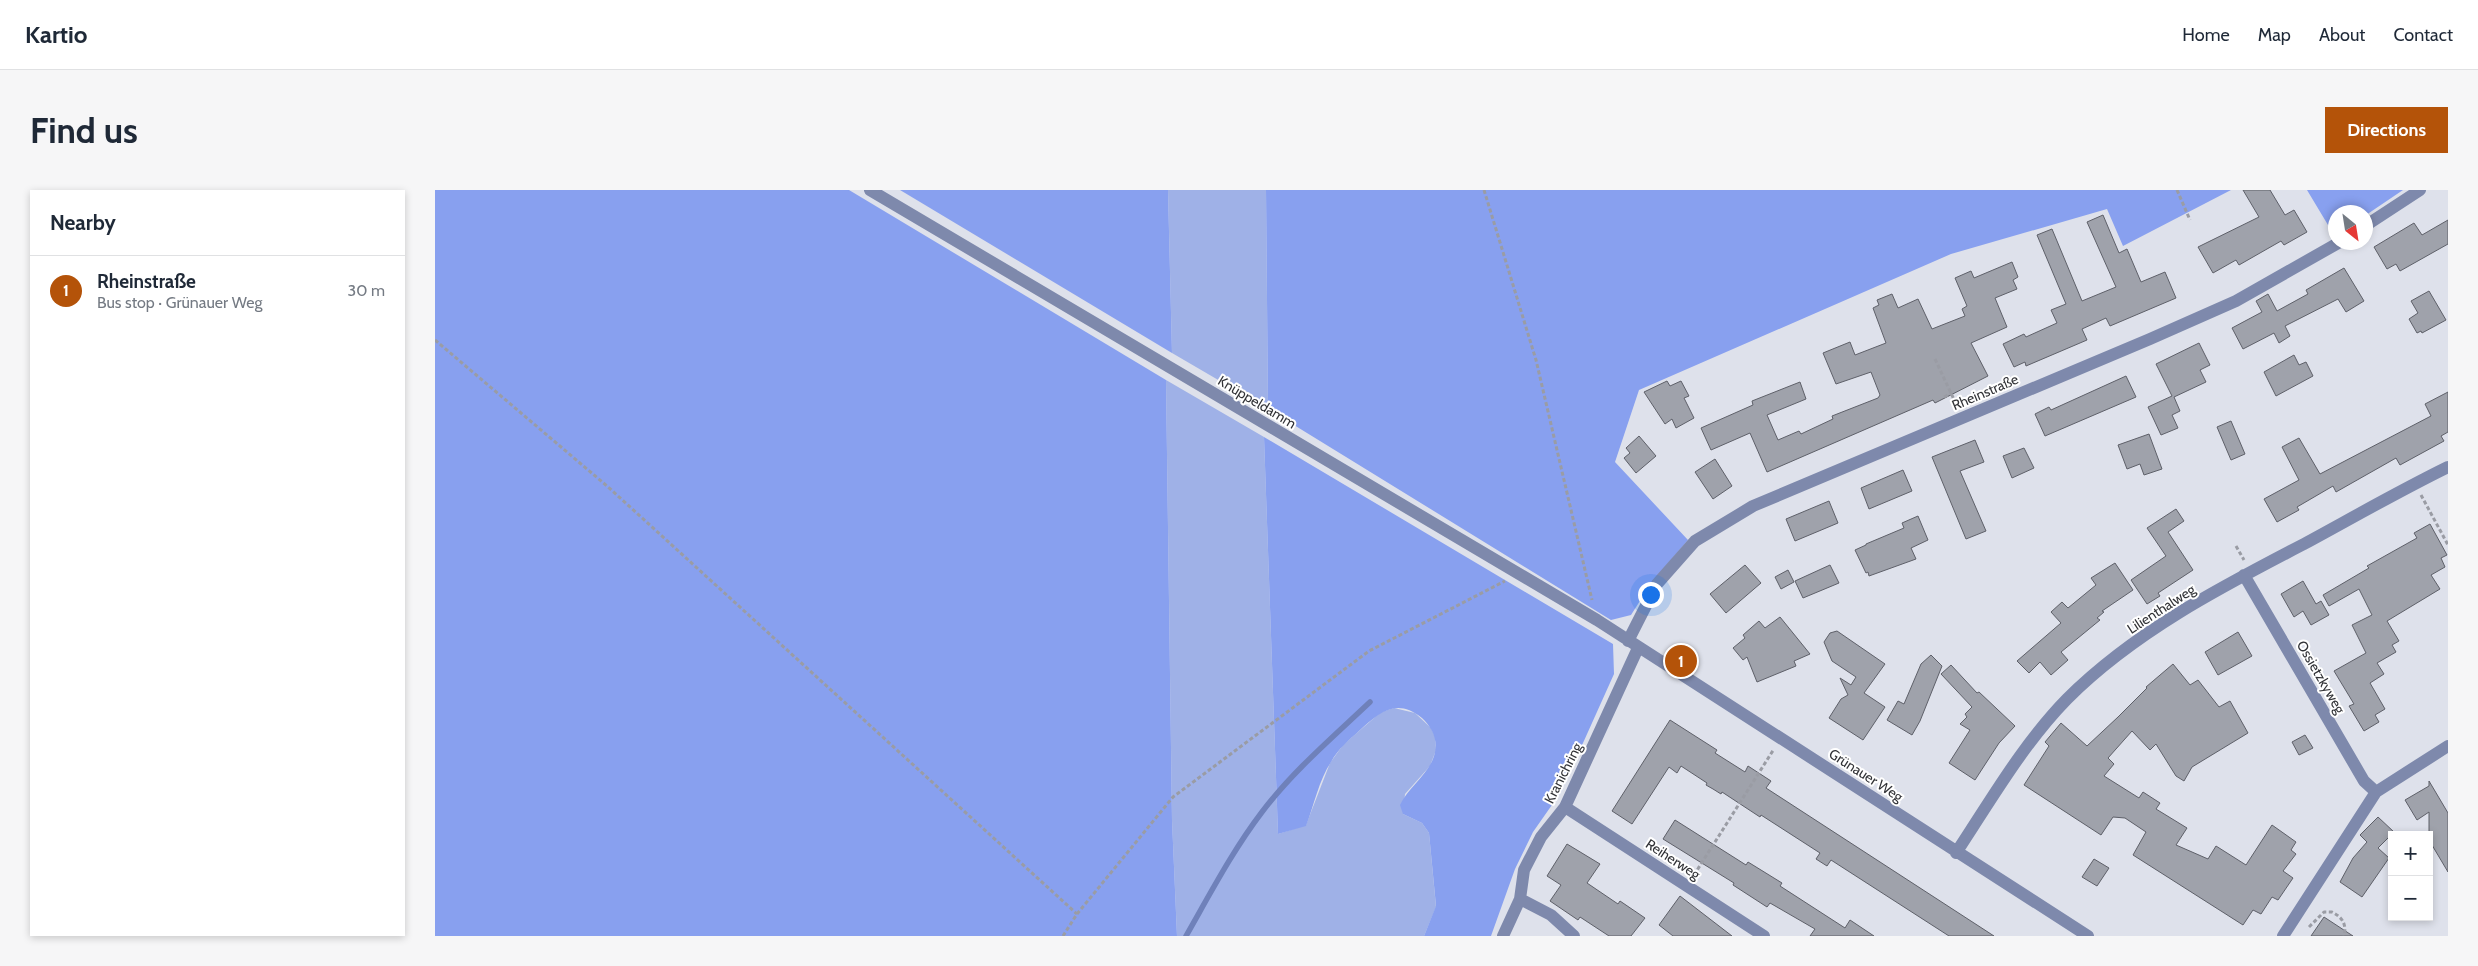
<!DOCTYPE html>
<html lang="en">
<head>
<meta charset="utf-8">
<style>
	:root { --surface:#fff; --page:#f6f6f7; --text:#1f2937; --muted:#747a83; --line:#e0e1e3; --accent:#b45309 }
	body { margin:0; font-family:Cabin,sans-serif; background:var(--page); color:var(--text) }
	.controls { position:absolute; right:15px; bottom:15px; display:grid; overflow:hidden; border-radius:0px; box-shadow:0 2px 8px #0003 }
	.controls button { width:45px; height:45px; display:grid; place-items:center; padding:0; border:0; border-bottom:1px solid var(--line); background:var(--surface); color:var(--text); font:25px sans-serif }
	.compass { position:absolute; left:1893px; top:15px; width:45px; height:45px; border-radius:50%; background:var(--surface); box-shadow:0 2px 8px #0003; rotate:150deg }
	.you { position:absolute; left:1215px; top:404px; width:18px; height:18px; margin:-12px; border:4px solid #fff; border-radius:50%; background:#1a73e8; box-shadow:0 0 0 8px #1a73e833 }
	.badge { display:grid; place-items:center; width:32px; height:32px; border-radius:50%; background:var(--accent); color:#fff; font-size:16px; font-weight:700 }
	.pin { position:absolute; translate:-50% -50%; border:2px solid #fff; box-shadow:0 1px 5px #0006 }
	.list { margin:0; padding:0; list-style:none }
	h2 { display:flex; justify-content:space-between; align-items:center; height:65px; margin:0; padding:0 20px; font-size:21px }
	h2 small { font-size:16px; font-weight:400; color:var(--muted) }
	.list li { display:grid; grid-template-columns:32px 1fr auto; gap:15px; align-items:center; box-sizing:border-box; height:70px; padding:0 20px; border-top:1px solid var(--line) }
	.list b { display:block; font-size:19px; white-space:nowrap }
	.list p { margin:0; font-size:16px; white-space:nowrap; color:var(--muted) }
	.list em { font-size:16px; font-style:normal; color:var(--muted) }
	.map { position:relative; flex:none; width:2013px; height:746px; overflow:hidden; border-radius:0px }
	header { display:flex; align-items:center; gap:30px; box-sizing:border-box; height:70px; padding:0 25px; background:var(--surface); border-bottom:1px solid var(--line) }
	header strong { font-size:24px }
	nav { display:flex; gap:28px; margin-inline-start:auto; font-size:18px }
	.intro { display:flex; align-items:center; justify-content:space-between; box-sizing:border-box; height:120px; padding:0 30px }
	h1 { margin:0; font-size:35px }
	.button { padding:12px 22px; border-radius:0px; background:var(--accent); color:#fff; font-size:18px; font-weight:700 }
	main { display:flex; gap:30px; padding:0 30px }
	aside { flex:1; background:var(--surface); border-radius:0px; box-shadow:0 2px 8px #0003 }
	.map>svg:first-child { display:block }
</style>
</head>
<body>
<header>
<strong>Kartio</strong>
<nav><a>Home</a><a>Map</a><a>About</a><a>Contact</a></nav>
</header>
<div class="intro"><h1>Find us</h1><a class="button">Directions</a></div>
<main>
<aside>
<h2>Nearby<small></small></h2>
<ul class="list">
<li><span class="badge">1</span><div><b>Rheinstraße</b><p>Bus stop · Grünauer Weg</p></div><em>30 m</em></li>
</ul>
</aside>
<div class="map">
<svg width="2013" height="746" viewBox="0 0 2013 746">
	<rect width="100%" height="100%" fill="#dee1eb"/>
	<path fill="#9fb1e7" d="M 733,0 L 831,0 L 833,219 L 737,163 Z
		M 731,190 L 829,247 L 843,644 L 871,635 L 895,573 L 908,555 L 946,522 L 959,518 L 980,523 L 996,538 L 1000,547 L 1001,560 L 995,576 L 970,604 L 968,624 L 987,633 L 994,643 L 1001,717 L 989,746 L 742,746 L 737,630 Z"/>
	<path fill="#88a0ef" d="M 0,0 L 414,0 L 731,190 L 737,630 L 742,746 L 0,746 Z
		M 465,0 L 733,0 L 737,163 Z
		M 831,0 L 1796,0 L 1688,56 L 1672,19 L 1516,64 L 1204,200 L 1180,272 L 1253,350 L 1217,392 L 1196,425 L 1176,430 L 833,219 Z
		M 1872,0 L 1968,0 L 1931,25 L 1930,22 L 1900,22 L 1899,45 Z
		M 829,247 L 1178,454 L 1179,484 L 1126,602 L 1098,642 L 1080,679 L 1056,746 L 989,746 L 1001,716 L 994,643 L 987,633 L 968,624 L 965,615 C 974,596 996,583 1000,562 C 1003,549 996,536 987,528 C 961,507 944,523 924,541 C 914,550 903,559 896,572 C 884,590 879,615 871,636 L 843,644 Z"/>
	<g fill="none" stroke-linecap="round" stroke-linejoin="round">
		<path stroke="#6f81ba" stroke-width="5.5" d="M 751,746 C 775,704 798,660 827,622 C 858,581 898,547 935,512"/>
	</g>
	<path fill="#9fa2ab" stroke="#5e6069" d="M 1808,0 L 1835,0 L 1850,25 L 1859,20 L 1872,42 L 1849,55 L 1846,51 L 1804,75 L 1801,70 L 1778,83 L 1763,57 L 1824,27 Z
		M 1668,25 L 1684,63 L 1692,59 L 1706,92 L 1730,82 L 1741,108 L 1675,136 L 1671,128 L 1647,139 L 1652,150 L 1591,176 L 1590,172 L 1579,177 L 1568,154 L 1589,144 L 1591,147 L 1622,133 L 1616,120 L 1631,114 L 1602,45 L 1617,39 L 1647,111 L 1681,97 L 1652,32 Z
		M 2013,30 L 2013,54 L 1965,81 L 1961,74 L 1952,79 L 1939,57 L 1979,33 L 1987,45 Z
		M 1577,72 L 1583,87 L 1578,90 L 1582,99 L 1560,108 L 1572,137 L 1536,153 L 1553,186 L 1500,213 L 1498,210 L 1332,282 L 1315,243 L 1276,260 L 1266,238 L 1318,215 L 1317,211 L 1365,192 L 1371,209 L 1332,225 L 1343,250 L 1364,241 L 1366,244 L 1398,229 L 1397,226 L 1443,208 L 1445,205 L 1436,182 L 1401,194 L 1388,163 L 1415,152 L 1420,165 L 1451,153 L 1438,118 L 1444,115 L 1442,110 L 1457,104 L 1463,118 L 1483,109 L 1497,139 L 1530,126 L 1527,119 L 1532,116 L 1520,88 L 1536,81 L 1539,88 Z
		M 1909,78 L 1929,111 L 1911,122 L 1903,109 L 1850,136 L 1855,146 L 1844,153 L 1839,143 L 1808,159 L 1797,138 L 1827,122 L 1821,111 L 1833,104 L 1842,121 L 1873,104 L 1871,100 Z
		M 1994,101 L 2011,130 L 1987,143 L 1986,141 L 1982,143 L 1974,129 L 1983,123 L 1976,111 Z
		M 1764,153 L 1775,175 L 1765,180 L 1771,192 L 1739,207 L 1745,221 L 1737,225 L 1743,238 L 1726,245 L 1713,217 L 1737,206 L 1721,174 Z
		M 1859,165 L 1864,175 L 1871,172 L 1878,186 L 1841,206 L 1829,182 Z
		M 1691,186 L 1701,207 L 1610,246 L 1600,224 L 1614,217 L 1616,220 Z
		M 1232,191 L 1235,196 L 1246,191 L 1254,206 L 1249,208 L 1259,228 L 1241,238 L 1237,229 L 1230,234 L 1209,202 Z
		M 2013,202 L 2013,242 L 2006,246 L 2009,251 L 1965,275 L 1961,268 L 1901,302 L 1898,296 L 1862,317 L 1864,320 L 1842,332 L 1829,309 L 1864,290 L 1847,257 L 1864,248 L 1885,284 L 1996,226 L 1990,214 Z
		M 1796,231 L 1810,264 L 1796,270 L 1782,237 Z
		M 1714,244 L 1727,279 L 1709,285 L 1705,274 L 1692,279 L 1683,255 Z
		M 1204,246 L 1221,266 L 1201,283 L 1189,268 L 1195,263 L 1191,258 Z
		M 1540,250 L 1549,272 L 1525,281 L 1551,341 L 1531,349 L 1497,267 Z
		M 1589,258 L 1599,278 L 1577,288 L 1568,266 Z
		M 1280,269 L 1297,296 L 1278,309 L 1260,282 Z
		M 1468,280 L 1477,301 L 1434,319 L 1426,298 Z
		M 1394,311 L 1403,333 L 1360,351 L 1351,329 Z
		M 1741,319 L 1749,331 L 1733,342 L 1758,380 L 1723,403 L 1725,406 L 1712,414 L 1696,390 L 1731,366 L 1712,338 Z
		M 1483,326 L 1493,350 L 1476,358 L 1481,369 L 1434,386 L 1433,382 L 1431,383 L 1420,360 L 1431,355 L 1431,354 L 1469,338 L 1467,333 Z
		M 1995,334 L 2012,365 L 2006,368 L 2010,377 L 1996,385 L 2005,399 L 1952,431 L 1964,451 L 1957,455 L 1961,462 L 1942,473 L 1949,484 L 1935,493 L 1950,519 L 1940,525 L 1944,532 L 1929,541 L 1914,516 L 1919,514 L 1899,481 L 1931,463 L 1917,435 L 1937,425 L 1924,399 L 1894,416 L 1888,405 L 1934,378 L 1932,376 L 1982,348 L 1979,343 Z
		M 1680,373 L 1698,400 L 1667,421 L 1669,422 L 1662,428 L 1665,430 L 1626,462 L 1633,470 L 1616,485 L 1605,472 L 1594,483 L 1582,471 L 1626,433 L 1616,422 L 1627,412 L 1633,418 L 1661,395 L 1656,388 Z
		M 1310,375 L 1326,393 L 1291,423 L 1275,404 Z
		M 1395,375 L 1404,393 L 1368,408 L 1360,391 Z
		M 1353,380 L 1359,392 L 1346,399 L 1340,387 Z
		M 1868,391 L 1881,414 L 1886,411 L 1894,425 L 1876,435 L 1868,421 L 1859,427 L 1846,404 Z
		M 1345,427 L 1375,464 L 1359,471 L 1361,476 L 1322,492 L 1312,467 L 1308,470 L 1298,458 L 1310,448 L 1308,445 L 1324,431 L 1330,438 Z
		M 1402,441 L 1450,474 L 1429,503 L 1450,517 L 1428,550 L 1394,528 L 1406,509 L 1413,505 L 1405,488 L 1416,495 L 1421,487 L 1397,471 L 1389,452 L 1395,443 Z
		M 1803,442 L 1817,466 L 1783,485 L 1770,462 Z
		M 1496,465 L 1507,476 L 1485,531 L 1477,545 L 1452,530 L 1463,511 L 1469,514 L 1486,474 Z
		M 1738,474 L 1755,495 L 1763,490 L 1784,517 L 1795,511 L 1813,543 L 1757,577 L 1749,591 L 1741,586 L 1721,554 L 1715,560 L 1697,541 L 1673,568 L 1679,574 L 1669,586 L 1704,608 L 1708,602 L 1725,613 L 1721,619 L 1752,638 L 1741,655 L 1773,669 L 1781,656 L 1811,675 L 1837,635 L 1861,652 L 1856,660 L 1861,664 L 1848,681 L 1858,688 L 1843,710 L 1837,707 L 1826,724 L 1818,720 L 1808,735 L 1698,665 L 1711,642 L 1690,628 L 1678,627 L 1666,645 L 1589,595 L 1614,556 L 1610,552 L 1626,533 L 1652,556 L 1683,527 L 1712,498 L 1711,497 Z
		M 1516,475 L 1542,503 L 1544,502 L 1580,536 L 1564,553 L 1540,590 L 1514,573 L 1535,540 L 1525,534 L 1532,527 L 1530,524 L 1537,517 L 1506,484 Z
		M 1235,530 L 1282,560 L 1280,563 L 1310,582 L 1313,576 L 1336,591 L 1331,598 L 1559,746 L 1514,746 L 1396,670 L 1392,676 L 1381,669 L 1385,663 L 1326,625 L 1325,627 L 1287,602 L 1286,604 L 1278,599 L 1271,595 L 1272,593 L 1246,576 L 1242,583 L 1234,577 L 1197,634 L 1177,621 Z
		M 1870,545 L 1878,558 L 1864,565 L 1857,552 Z
		M 1994,591 L 2013,623 L 2013,682 L 1994,650 L 1994,622 L 1982,630 L 1970,610 L 1994,596 Z
		M 1943,627 L 1959,642 L 1943,658 L 1954,668 L 1927,707 L 1905,692 L 1918,668 L 1932,652 L 1925,645 Z
		M 1240,630 L 1311,675 L 1313,672 L 1347,693 L 1345,696 L 1410,738 L 1415,730 L 1439,746 L 1375,746 L 1380,739 L 1335,713 L 1332,717 L 1298,695 L 1299,693 L 1228,649 Z
		M 1132,654 L 1165,674 L 1152,693 L 1183,714 L 1185,711 L 1210,728 L 1196,746 L 1174,746 L 1145,727 L 1143,730 L 1115,711 L 1126,695 L 1112,686 Z
		M 1659,669 L 1674,678 L 1662,696 L 1647,687 Z
		M 1245,706 L 1297,746 L 1238,746 L 1224,735 Z
		M 1889,727 L 1918,746 L 1876,746 Z"/>
	<g fill="none" stroke-linecap="round" stroke-linejoin="round">
		<path stroke="#9a9ca4" stroke-width="3" stroke-dasharray="4 2.5" stroke-linecap="butt" d="M 1049,0 L 1101,170 L 1157,410
			M 1742,0 L 1755,30
			M 0,150 L 172,296 L 642,724
			M 1500,169 L 1522,216
			M 1509,207 L 1517,203
			M 1986,305 L 2013,355
			M 1801,356 L 1809,370
			M 1259,685 L 1339,559
			M 1874,737 L 1889,722 L 1897,722 C 1907,727 1912,734 1909,746
			M 628,746 L 642,724 L 738,607 L 934,461 L 1070,391"/>
		<path stroke="#7e89ac" stroke-width="12" d="M 435,0 L 1162,430 L 1653,746
			M 1930,36 L 1985,0
			M 1809,385 L 1929,591 L 1941,602
			M 1193,451 L 1222,394 L 1260,351 L 1318,316 L 1715,149 L 1801,111 L 1905,52
			M 1130,617 L 1329,746
			M 1521,663 C 1556,610 1588,554 1632,509 C 1699,442 1786,397 1869,354 C 1917,328 1964,301 2013,277
			M 1085,709 L 1116,725 L 1139,746
			M 1068,746 L 1085,709 L 1089,680 L 1106,647 L 1130,617 L 1203,458
			M 1848,746 L 1941,602 L 2013,556"/>
	</g>
	<g text-anchor="middle" stroke-width="4" stroke-linejoin="round" paint-order="stroke">
		<g font-size="14" fill="#313236" stroke="#fff">
			<text transform="translate(1550 202) rotate(-23)" y="5">Rheinstraße</text>
			<text transform="translate(822 212) rotate(31)" y="5">Knüppeldamm</text>
			<text transform="translate(1726 419) rotate(-33)" y="5">Lilienthalweg</text>
			<text transform="translate(1886 487) rotate(60)" y="5">Ossietzkyweg</text>
			<text transform="translate(1128 583) rotate(-63)" y="5">Kranichring</text>
			<text transform="translate(1431 585) rotate(33)" y="5">Grünauer Weg</text>
			<text transform="translate(1238 669) rotate(33)" y="5">Reiherweg</text>
		</g>
	</g>
</svg>
<div class="controls">
<button>+</button>
<button>−</button>
</div>
<svg class="compass" viewBox="-18 -18 36 36"><path d="M0-13l5 13h-10z" fill="#e53935"/><path d="M0 13l5-13h-10z" fill="#747a83"/></svg>
<div class="you"></div>
<div class="pin badge" style="left:1246px;top:471px">1</div>
</div>
</main>
</body>
</html>
